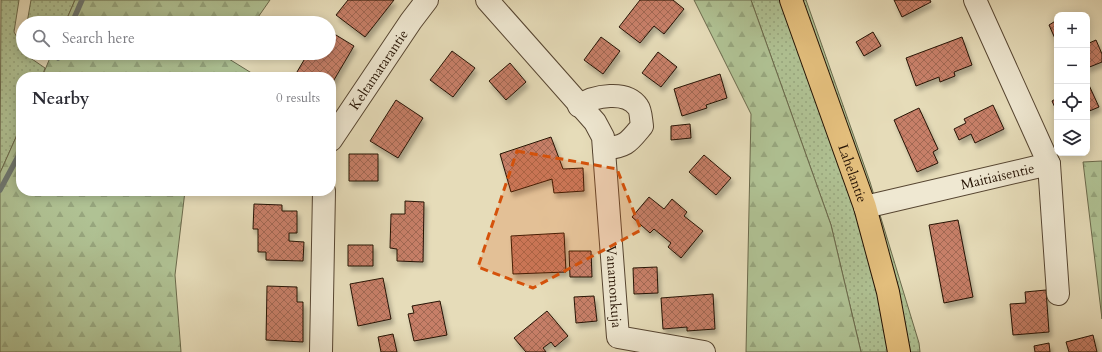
<!DOCTYPE html>
<html lang="en">
<head>
<meta charset="utf-8">
<style>
	:root { --surface:#fff; --page:#f7f7f7; --text:#2b2b33; --muted:#7c7c81; --line:#e1e1e2 }
	body { margin:0; font-family:Cardo,serif; background:var(--page); color:var(--text) }
	.controls { position:absolute; right:12px; top:12px; display:grid; overflow:hidden; border-radius:8px; box-shadow:0 2px 10px #0003 }
	.controls button { width:36px; height:36px; display:grid; place-items:center; padding:0; border:0; border-bottom:1px solid var(--line); background:var(--surface); color:var(--text); font:20px sans-serif }
	.list { margin:0; padding:0; list-style:none }
	h2 { display:flex; justify-content:space-between; align-items:center; height:52px; margin:0; padding:0 16px; font-size:17px }
	h2 small { font-size:13px; font-weight:400; color:var(--muted) }
	.icon { flex:none; width:22px; height:22px; fill:none; stroke:currentColor; stroke-width:2; stroke-linecap:round; stroke-linejoin:round }
	.map { position:relative; flex:none; width:1102px; height:352px; overflow:hidden }
	.search { position:absolute; background:var(--surface); box-shadow:0 2px 10px #0003; left:16px; top:16px; width:320px; height:44px; display:flex; align-items:center; gap:10px; box-sizing:border-box; padding:0 14px; border-radius:22px; color:var(--muted); font-size:15px }
	.panel { position:absolute; background:var(--surface); box-shadow:0 2px 10px #0003; left:16px; top:72px; width:320px; height:124px; border-radius:16px }
	.map>svg:first-child { display:block }
</style>
</head>
<body>
<div class="map">
<svg width="1102" height="352" viewBox="0 0 1102 352">
	<defs>
		<pattern id="grass-dots" width="8" height="8" patternUnits="userSpaceOnUse"><rect width="8" height="8" fill="#b0c294"/><path d="M2 2h.1M6 6h.1" fill="none" stroke="#97a67e" stroke-width="1.8" stroke-linecap="round"/></pattern>
		<pattern id="forest-firs" width="22" height="20" patternUnits="userSpaceOnUse"><rect width="22" height="20" fill="#b0c294"/><path d="M5 1l3.5 6h-7zM16 11l3.5 6h-7z" fill="#97a67e"/></pattern>
		<pattern id="building-cross-hatch" width="8" height="8" patternUnits="userSpaceOnUse"><rect width="8" height="8" fill="#c77f67"/><path d="M0 0l8 8M0 8l8-8" fill="none" stroke="#a16753"/></pattern>
		<filter id="shadow"><feDropShadow dx="2.5" dy="4.5" stdDeviation="2" flood-color="#0004"/></filter>
	</defs>
	<rect width="100%" height="100%" fill="#e6dcb9"/>
	<filter id="stains"><feTurbulence type="fractalNoise" baseFrequency=".005" numOctaves="4"/><feColorMatrix values="0 0 0 0 .2 0 0 0 0 .09 0 0 0 0 .02 0 0 0 .5 -.17"/></filter>
	<radialGradient id="worn" r=".72"><stop offset=".6" stop-color="#630" stop-opacity="0"/><stop offset="1" stop-color="#630" stop-opacity=".3"/></radialGradient>
	<path fill="url(#grass-dots)" stroke="#6b6a4c" d="M 1,0 L 19,0 L 14,32 L 23,47 L 23,53 L 27,53 L 29,57 L 45,68 L 42,77 L 21,77 L 21,126 L 0,173 Z
		M 31,0 L 75,0 L 65,23 L 27,23 Z
		M 751,0 L 806,0 L 870,182 L 919,343 L 920,352 L 861,352 L 831,225 Z"/>
	<path fill="url(#forest-firs)" stroke="#6b6a4c" d="M 75,0 L 270,0 L 254,23 L 65,23 Z
		M 694,0 L 751,0 L 831,225 L 861,352 L 746,352 L 751,114 Z
		M 52,53 L 233,53 L 229,59 L 258,77 L 42,77 Z
		M 21,126 L 21,191 L 185,191 L 175,275 L 181,352 L 0,352 L 0,173 Z
		M 1102,161 L 1102,319 L 1083,162 Z"/>
	<g fill="none" stroke-linecap="round" stroke-linejoin="round">
		<path stroke="#6c7771" stroke-width="5.5" d="M 72,23 L 82,0
			M 58,58 L 60,53
			M 50,77 L 51,75
			M 0,190 L 21,151"/>
	</g>
	<path fill="url(#building-cross-hatch)" stroke="#261304" filter="url(#shadow)" d="M 348,0 L 394,0 L 365,37 L 336,15 Z
		M 640,0 L 673,0 L 684,9 L 664,34 L 654,26 L 640,43 L 619,27 Z
		M 894,0 L 930,0 L 931,2 L 902,17 Z
		M 1057,20 L 1057,43 L 1049,25 Z
		M 331,32 L 354,46 L 331,85 L 331,77 L 294,77 L 307,55 L 315,60 L 319,53 L 329,53 L 329,36 Z
		M 873,32 L 881,46 L 864,56 L 856,42 Z
		M 601,37 L 620,51 L 603,74 L 584,60 Z
		M 962,37 L 972,65 L 954,72 L 955,76 L 940,82 L 939,77 L 916,86 L 906,58 Z
		M 1096,40 L 1102,54 L 1102,62 L 1087,68 L 1087,44 Z
		M 452,51 L 475,68 L 453,97 L 430,80 Z
		M 658,52 L 677,67 L 661,87 L 642,73 Z
		M 510,63 L 526,82 L 506,100 L 489,81 Z
		M 720,74 L 727,98 L 706,105 L 707,108 L 682,116 L 674,89 Z
		M 1088,83 L 1099,107 L 1087,112 L 1087,84 Z
		M 1057,98 L 1057,112 L 1052,101 Z
		M 396,100 L 423,118 L 398,158 L 370,141 Z
		M 993,105 L 1004,129 L 975,143 L 971,134 L 959,140 L 954,129 L 966,123 L 964,119 Z
		M 919,108 L 938,149 L 933,152 L 938,163 L 917,172 L 894,120 Z
		M 690,124 L 691,138 L 671,140 L 671,126 Z
		M 551,137 L 563,169 L 583,168 L 584,191 L 554,193 L 552,179 L 511,192 L 500,154 Z
		M 349,154 L 378,154 L 378,181 L 349,181 Z
		M 704,155 L 731,178 L 716,195 L 689,172 Z
		M 649,197 L 664,209 L 672,199 L 687,212 L 684,216 L 703,231 L 681,258 L 668,247 L 671,243 L 654,229 L 650,233 L 632,217 Z
		M 405,201 L 424,202 L 423,262 L 397,261 L 397,249 L 390,248 L 391,214 L 405,214 Z
		M 254,204 L 282,205 L 282,211 L 297,211 L 297,233 L 289,233 L 289,241 L 304,242 L 303,261 L 266,260 L 266,252 L 258,252 L 258,229 L 253,229 Z
		M 958,220 L 973,297 L 944,303 L 929,225 Z
		M 564,233 L 566,272 L 513,274 L 511,236 Z
		M 348,245 L 373,245 L 373,266 L 348,266 Z
		M 569,251 L 591,251 L 592,277 L 570,277 Z
		M 657,267 L 658,293 L 634,294 L 633,268 Z
		M 383,278 L 391,319 L 358,326 L 350,284 Z
		M 267,286 L 297,287 L 297,302 L 303,302 L 303,342 L 266,340 Z
		M 1046,290 L 1049,332 L 1013,335 L 1010,304 L 1026,303 L 1025,292 Z
		M 713,294 L 715,329 L 687,331 L 687,327 L 663,329 L 661,298 Z
		M 594,296 L 597,321 L 576,323 L 574,297 Z
		M 440,301 L 447,335 L 414,341 L 408,314 L 414,313 L 412,306 Z
		M 547,311 L 568,336 L 555,347 L 551,342 L 543,348 L 546,352 L 526,352 L 514,338 Z
		M 393,334 L 397,352 L 381,352 L 378,337 Z
		M 1093,335 L 1097,352 L 1069,352 L 1066,342 Z
		M 1049,343 L 1050,352 L 1035,352 L 1034,346 Z"/>
	<g fill="none" stroke-linecap="round" stroke-linejoin="round">
		<g stroke="#564531" stroke-width="24">
			<g id="minor">
				<path id="s1" d="M 487,0 L 595,122 L 603,137 L 618,337 L 704,352"/>
				<path d="M 579,106 C 594,95 627,90 638,107 C 641,111 641,120 642,126 C 628,143 627,146 604,149"/>
				<path id="s2" d="M 331,140 L 411,21 L 427,0"/>
				<path d="M 1049,164 L 1058,294"/>
				<path id="s3" d="M 865,207 L 1049,164 L 975,0"/>
				<path d="M 321,352 L 324,191"/>
			</g>
		</g>
		<g stroke="#261304" stroke-width="24">
			<g id="major">
				<path id="s4" d="M 791,0 L 865,207 L 888,292 L 899,352"/>
			</g>
		</g>
		<use href="#minor" stroke="#efe8d2" stroke-width="22"/>
		<use href="#major" stroke="#e3be7c" stroke-width="22"/>
	</g>
	<path fill="#d5520b" fill-opacity="0.2" stroke="#d5520b" stroke-width="3" stroke-dasharray="8 5" stroke-linejoin="round" d="M 517,151 L 617,169 L 641,230 L 533,288 L 478,267 Z"/>
	<g text-anchor="middle" stroke-width="3" stroke-linejoin="round" paint-order="stroke">
		<g font-size="14" fill="#261304" stroke="#efe8d2">
			<text dy="5" stroke="none"><textPath href="#s2" startOffset="85">Keltamatarantie</textPath></text>
			<text dy="5" stroke="none"><textPath href="#s4" startOffset="184">Lahelantie</textPath></text>
			<text dy="5" stroke="none"><textPath href="#s3" startOffset="136">Maitiaisentie</textPath></text>
			<text dy="5" stroke="none"><textPath href="#s1" startOffset="330">Vanamonkuja</textPath></text>
		</g>
	</g>
	<rect width="100%" height="100%" filter="url(#stains)"/>
	<rect width="100%" height="100%" fill="url(#worn)"/>
</svg>
<div class="controls">
<button>+</button>
<button>−</button>
<button><svg class="icon" aria-label="locate" viewBox="0 0 24 24"><circle cx="12" cy="12" r="6"/><path d="M12 2v4M12 18v4M2 12h4M18 12h4"/></svg></button>
<button><svg class="icon" aria-label="layers" viewBox="0 0 24 24"><path d="M12 4l9 5-9 5-9-5zM3 14l9 5 9-5"/></svg></button>
</div>
<div class="search"><svg class="icon" aria-label="search" viewBox="0 0 24 24"><circle cx="10" cy="10" r="6"/><path d="M15 15l6 6"/></svg>Search here</div>
<section class="panel">
<h2>Nearby<small>0 results</small></h2>
<ul class="list">
</ul>
</section>
</div>
</body>
</html>
